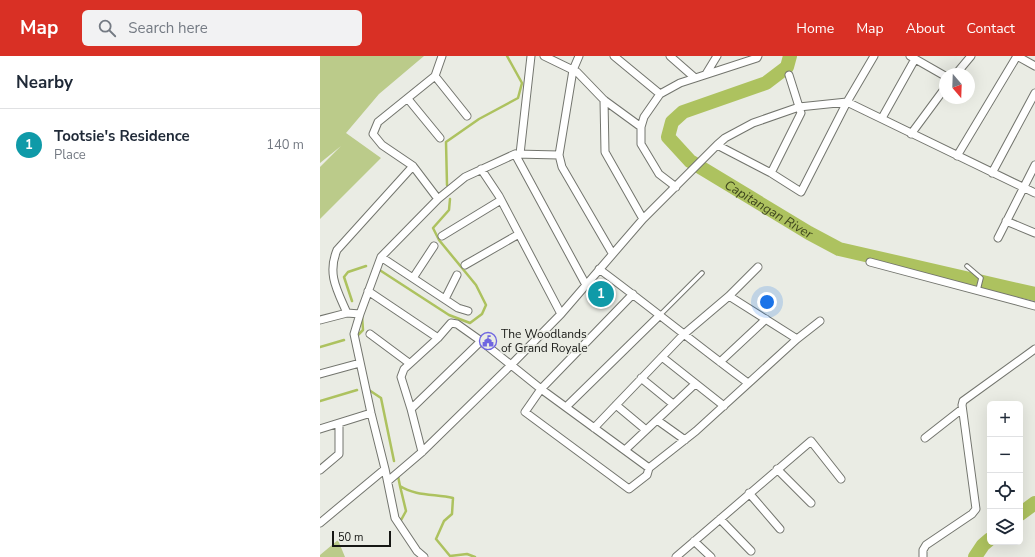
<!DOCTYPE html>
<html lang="en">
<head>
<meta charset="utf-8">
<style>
	:root { --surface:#fff; --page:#f2f2f3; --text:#1f2937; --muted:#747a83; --line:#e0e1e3; --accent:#d93025 }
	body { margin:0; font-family:"Nunito Sans",sans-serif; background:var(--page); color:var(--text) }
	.controls { position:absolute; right:12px; bottom:12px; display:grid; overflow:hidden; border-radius:6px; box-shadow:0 4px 16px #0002 }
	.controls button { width:36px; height:36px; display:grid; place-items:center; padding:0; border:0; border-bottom:1px solid var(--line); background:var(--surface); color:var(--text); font:20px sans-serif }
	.compass { position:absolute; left:619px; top:12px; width:36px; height:36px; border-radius:50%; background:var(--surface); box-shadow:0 4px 16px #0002; rotate:161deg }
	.scale { position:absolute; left:12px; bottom:10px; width:59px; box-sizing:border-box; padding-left:4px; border:2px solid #161714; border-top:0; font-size:11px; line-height:14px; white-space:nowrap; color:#161714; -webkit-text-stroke:3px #eaece4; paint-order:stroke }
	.you { position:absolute; left:447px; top:246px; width:14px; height:14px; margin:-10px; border:3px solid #fff; border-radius:50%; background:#1a73e8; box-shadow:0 0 0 6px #1a73e833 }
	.badge { display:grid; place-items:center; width:26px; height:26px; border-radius:50%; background:var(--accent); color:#fff; font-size:13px; font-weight:700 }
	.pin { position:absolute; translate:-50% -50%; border:2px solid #fff; box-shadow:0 1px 4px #0006 }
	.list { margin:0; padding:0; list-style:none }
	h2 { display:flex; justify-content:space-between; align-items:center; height:52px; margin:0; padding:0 16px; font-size:17px }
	h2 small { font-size:13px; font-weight:400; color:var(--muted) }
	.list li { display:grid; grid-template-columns:26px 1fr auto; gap:12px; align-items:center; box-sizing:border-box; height:72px; padding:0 16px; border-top:1px solid var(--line) }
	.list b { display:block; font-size:15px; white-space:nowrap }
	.list p { margin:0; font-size:13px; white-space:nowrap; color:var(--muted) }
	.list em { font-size:13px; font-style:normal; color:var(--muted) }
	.icon { flex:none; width:22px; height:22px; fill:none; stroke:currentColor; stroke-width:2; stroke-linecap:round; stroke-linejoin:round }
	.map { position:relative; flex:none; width:715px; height:501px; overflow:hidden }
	header { display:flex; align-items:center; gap:24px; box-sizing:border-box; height:56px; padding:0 20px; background:var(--accent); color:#fff }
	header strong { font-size:19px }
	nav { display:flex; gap:22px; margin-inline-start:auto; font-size:14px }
	.search { width:280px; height:36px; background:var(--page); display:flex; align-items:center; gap:10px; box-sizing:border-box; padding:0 14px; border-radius:6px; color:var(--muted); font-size:15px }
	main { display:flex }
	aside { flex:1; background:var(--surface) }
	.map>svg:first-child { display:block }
</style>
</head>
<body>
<header>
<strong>Map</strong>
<div class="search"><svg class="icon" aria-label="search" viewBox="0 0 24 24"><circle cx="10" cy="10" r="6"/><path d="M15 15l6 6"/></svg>Search here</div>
<nav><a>Home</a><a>Map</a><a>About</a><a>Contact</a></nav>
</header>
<main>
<aside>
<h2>Nearby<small></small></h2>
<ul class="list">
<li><span class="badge" style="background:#0f9aa8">1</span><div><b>Tootsie's Residence</b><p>Place</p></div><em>140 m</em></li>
</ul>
</aside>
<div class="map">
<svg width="715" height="501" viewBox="0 0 715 501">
	<rect width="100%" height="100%" fill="#eaece4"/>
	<path fill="#bbcb8a" d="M 0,0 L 104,0 L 59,38 L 26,77 L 61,102 L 0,163 L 0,111 L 21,90 L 0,107 Z
		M 18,484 L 25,501 L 0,501 L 0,499 Z"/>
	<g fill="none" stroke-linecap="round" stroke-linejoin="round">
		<path stroke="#adc25f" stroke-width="2.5" d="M 127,129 L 126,86 L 159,63 L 198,42 L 202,27 L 187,0
			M 58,213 L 129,259 L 150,267 L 162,258 L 166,249 L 156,229 L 119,184 L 113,172 L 129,154 L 130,143
			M 32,245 L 24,221 L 28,216 L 46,210
			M 37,280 L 43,274 L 42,260
			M 0,291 L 24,284
			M 49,334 L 61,342 L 74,405
			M 0,345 L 37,334
			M 78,420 L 80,430 C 95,440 115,438 133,442 L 132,458 L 124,465 L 116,483 L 130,500 L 147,498 L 155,501
			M 80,430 L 86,455 L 80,466"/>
		<g stroke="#adc25f" stroke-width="14">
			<path id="s1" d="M 470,0 L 467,11 L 446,27 L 363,56 L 352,66 L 348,81 L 370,105 L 489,177 L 519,193 L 715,238"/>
			<path d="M 700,458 L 715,447"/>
			<path d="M 655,501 L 663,489 L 670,483"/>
		</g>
		<g stroke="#73756e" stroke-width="5.5">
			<path id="lane" d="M 647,210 L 661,222 L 658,234
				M 340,259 L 382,217"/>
		</g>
		<g stroke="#73756e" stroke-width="9">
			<path id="street" d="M 224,0 L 257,16 L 284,44 L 321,71
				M 259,0 L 253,14 L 239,99 L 242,111 L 292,197
				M 294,0 L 340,38
				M 350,0 L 375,22
				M 590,0 L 625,20
				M 697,0 L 715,10
				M 386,18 L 397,0
				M 636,18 L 651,0
				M 115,20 L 147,60
				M 88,43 L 120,82
				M 284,44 L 285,96 L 323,163
				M 562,62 L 595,3
				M 591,78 L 625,32
				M 397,89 L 451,117 L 481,136 L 527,46 L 554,0
				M 195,98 L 266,229
				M 200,98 L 211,0
				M 637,100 L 697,0
				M 161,113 L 179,140 L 241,258
				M 451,117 L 481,57 L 469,19
				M 672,117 L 715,37
				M 356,131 L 339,118 L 321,88 L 321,71 L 324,61 L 340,38 L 360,27 L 437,2 L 438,0
				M 118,143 L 93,110 L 62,89 L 53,78 L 58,66 L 115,20 L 122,0
				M 686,165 L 715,177
				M 122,180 L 181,144
				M 678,182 L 715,109
				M 61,201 L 138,252 L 148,255
				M 550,206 L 715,250
				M 145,209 L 199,178
				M 279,213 C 329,250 378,290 428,327
				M 93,222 L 114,190
				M 48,235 L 118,282
				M 313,238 L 221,333 L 205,356 L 309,433 L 327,419 L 329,412 L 376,375 L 477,283 L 500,265
				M 409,240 L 477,283
				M 125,243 L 137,219
				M 40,258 L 27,257 C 17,234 7,218 17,194 L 93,110
				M 0,264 L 27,257
				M 50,278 L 89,307
				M 342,301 L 404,350
				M 400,306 L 446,263
				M 0,318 L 40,307
				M 321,322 L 353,348
				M 296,349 L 326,374
				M 246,351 L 340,259
				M 91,353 L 81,321 L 84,313 L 118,282 L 131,267 L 137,268 L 161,285
				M 337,364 L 365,384
				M 274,372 L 363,279 L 409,240 L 438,211
				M 0,373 L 51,357
				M 605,382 L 642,353
				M 305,394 L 375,328
				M 102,396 L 91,353 L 161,285 L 221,333 L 329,412
				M 65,413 L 51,357 L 34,278 L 40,258 L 61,201 L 118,143 L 145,121 L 195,98 L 239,99
				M 457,413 L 491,447
				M 0,414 L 19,398 L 19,368
				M 68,425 L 102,396 L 190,310 L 241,258 L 323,163 L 397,89 L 405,82 L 433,67 L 479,51 L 527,46 L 715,137
				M 429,437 L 460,473
				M 400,463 L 431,495
				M 0,467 L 65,413 L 75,462 L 97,495 L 104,501
				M 374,485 L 391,501
				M 356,501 L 491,385 L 521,423
				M 603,501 L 603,494 L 606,489 L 652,458 L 656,453 L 642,349 L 643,345 L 715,293"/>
		</g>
		<use href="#lane" stroke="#fff" stroke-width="3.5"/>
		<use href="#street" stroke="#fff" stroke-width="7"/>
	</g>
	<defs>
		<g id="civic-ring" transform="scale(0.9)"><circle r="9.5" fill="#eaece4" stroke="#6f66e1" stroke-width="1.5"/><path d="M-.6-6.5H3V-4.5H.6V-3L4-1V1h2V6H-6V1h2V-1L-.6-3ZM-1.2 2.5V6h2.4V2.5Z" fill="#6f66e1"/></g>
	</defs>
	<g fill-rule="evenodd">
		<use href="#civic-ring" x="168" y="285"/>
	</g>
	<g text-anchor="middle" stroke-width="3.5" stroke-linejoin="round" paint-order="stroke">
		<g font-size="12" fill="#161714" stroke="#eaece4" text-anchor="start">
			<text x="181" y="282">The Woodlands<tspan x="181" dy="14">of Grand Royale</tspan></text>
		</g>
		<g font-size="13" font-style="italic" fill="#3f471e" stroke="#eaece4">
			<text dy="5" stroke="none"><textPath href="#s1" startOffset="281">Capitangan River</textPath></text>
		</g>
	</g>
</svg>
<div class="controls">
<button>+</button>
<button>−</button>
<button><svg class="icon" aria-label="locate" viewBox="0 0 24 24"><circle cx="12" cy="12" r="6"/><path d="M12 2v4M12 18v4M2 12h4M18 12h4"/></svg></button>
<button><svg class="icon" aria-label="layers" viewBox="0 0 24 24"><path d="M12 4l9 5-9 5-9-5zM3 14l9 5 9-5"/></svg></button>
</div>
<svg class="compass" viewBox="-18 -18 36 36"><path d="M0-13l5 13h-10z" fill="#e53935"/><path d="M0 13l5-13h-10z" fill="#747a83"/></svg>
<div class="scale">50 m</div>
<div class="you"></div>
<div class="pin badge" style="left:281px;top:238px;background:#0f9aa8">1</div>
</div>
</main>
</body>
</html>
